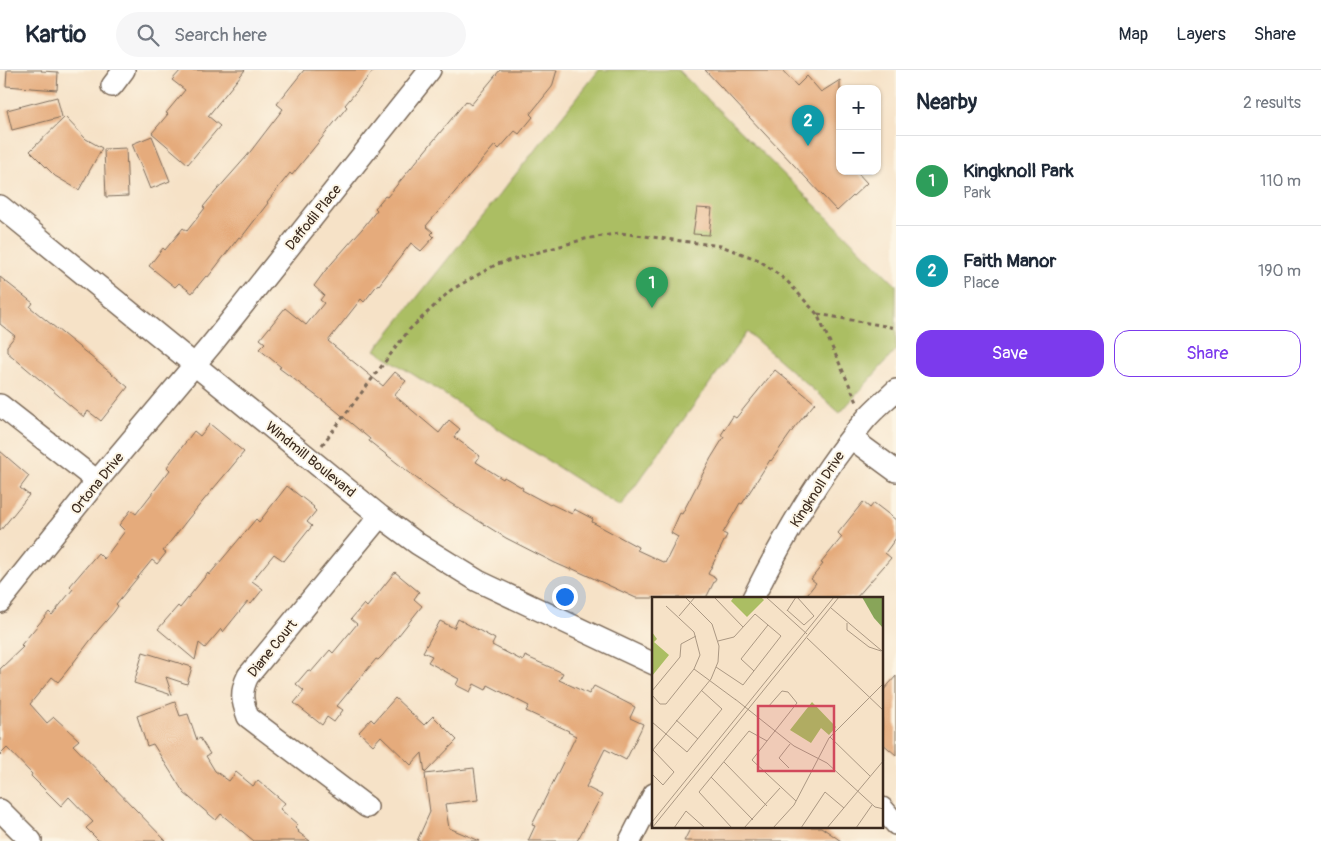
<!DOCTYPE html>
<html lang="en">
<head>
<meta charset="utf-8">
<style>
	:root { --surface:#fff; --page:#f6f6f7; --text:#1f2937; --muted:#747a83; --line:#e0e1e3; --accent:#7c3aed }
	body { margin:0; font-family:Pangolin,sans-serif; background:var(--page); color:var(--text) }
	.controls { position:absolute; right:15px; top:15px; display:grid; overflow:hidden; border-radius:10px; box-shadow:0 1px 4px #0004 }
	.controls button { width:45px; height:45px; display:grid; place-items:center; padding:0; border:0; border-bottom:1px solid var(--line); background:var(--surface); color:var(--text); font:25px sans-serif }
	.you { position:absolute; left:564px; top:526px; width:18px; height:18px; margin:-12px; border:4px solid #fff; border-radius:50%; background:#1a73e8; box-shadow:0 0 0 8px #1a73e833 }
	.badge { display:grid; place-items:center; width:32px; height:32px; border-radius:50%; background:var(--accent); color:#fff; font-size:16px; font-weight:700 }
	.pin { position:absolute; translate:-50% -41px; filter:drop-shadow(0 1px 2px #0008) }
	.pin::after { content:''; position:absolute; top:26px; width:18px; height:15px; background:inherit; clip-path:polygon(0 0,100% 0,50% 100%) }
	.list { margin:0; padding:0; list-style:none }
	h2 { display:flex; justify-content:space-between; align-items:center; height:65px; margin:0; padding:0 20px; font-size:21px }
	h2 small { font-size:16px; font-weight:400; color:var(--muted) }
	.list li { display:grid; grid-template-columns:32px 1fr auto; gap:15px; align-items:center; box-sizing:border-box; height:90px; padding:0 20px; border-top:1px solid var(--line) }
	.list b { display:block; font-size:19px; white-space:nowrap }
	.list p { margin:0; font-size:16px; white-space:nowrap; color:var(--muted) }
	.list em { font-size:16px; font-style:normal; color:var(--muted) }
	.actions { display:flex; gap:10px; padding:15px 20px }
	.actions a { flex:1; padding:11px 0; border:1px solid var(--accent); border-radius:15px; text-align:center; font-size:18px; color:var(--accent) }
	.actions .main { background:var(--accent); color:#fff }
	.icon { flex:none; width:28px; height:28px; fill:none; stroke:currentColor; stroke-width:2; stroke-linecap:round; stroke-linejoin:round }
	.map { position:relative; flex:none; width:896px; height:771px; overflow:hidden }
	header { display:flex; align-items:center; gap:30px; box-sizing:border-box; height:70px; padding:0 25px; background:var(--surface); border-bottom:1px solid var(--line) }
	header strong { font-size:24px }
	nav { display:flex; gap:28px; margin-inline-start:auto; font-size:18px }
	.search { width:350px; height:45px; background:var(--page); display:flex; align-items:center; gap:12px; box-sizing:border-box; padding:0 18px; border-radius:28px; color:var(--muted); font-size:19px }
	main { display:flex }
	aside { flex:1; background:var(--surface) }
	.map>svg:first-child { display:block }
</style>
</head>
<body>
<header>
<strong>Kartio</strong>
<div class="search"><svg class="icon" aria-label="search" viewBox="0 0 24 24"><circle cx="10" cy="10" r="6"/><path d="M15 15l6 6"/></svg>Search here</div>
<nav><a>Map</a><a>Layers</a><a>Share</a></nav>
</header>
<main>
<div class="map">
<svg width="896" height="771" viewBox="0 0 896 771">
	<rect width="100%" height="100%" fill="#fcf5e5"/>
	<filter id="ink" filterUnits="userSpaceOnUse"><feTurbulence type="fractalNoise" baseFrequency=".02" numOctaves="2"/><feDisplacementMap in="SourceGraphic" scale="10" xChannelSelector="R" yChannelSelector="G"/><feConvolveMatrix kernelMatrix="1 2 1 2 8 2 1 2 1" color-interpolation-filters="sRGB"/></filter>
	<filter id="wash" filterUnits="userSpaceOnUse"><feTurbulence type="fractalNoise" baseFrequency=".0096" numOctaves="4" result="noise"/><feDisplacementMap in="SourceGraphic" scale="20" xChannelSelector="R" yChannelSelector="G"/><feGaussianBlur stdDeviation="1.12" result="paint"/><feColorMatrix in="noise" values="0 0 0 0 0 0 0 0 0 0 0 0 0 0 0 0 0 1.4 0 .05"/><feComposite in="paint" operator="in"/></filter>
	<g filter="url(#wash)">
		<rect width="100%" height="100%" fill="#f6e2c7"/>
		<path fill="#abbe63" stroke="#737440" d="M 599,0 L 678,0 L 896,215 L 896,280 L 840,343 L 747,262 L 620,437 L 375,280 Z"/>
		<g id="blocks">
			<path fill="#e5ab7b" d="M 7,0 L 42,0 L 41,1 L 58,2 L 57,20 L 6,16 Z
				M 181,0 L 245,0 L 208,46 L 220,56 L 188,94 L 152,63 L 168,44 L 166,43 L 185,20 L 172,10 Z
				M 304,0 L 374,0 L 345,35 L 347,37 L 292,105 L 290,103 L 267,132 L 268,133 L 241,168 L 239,167 L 208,207 L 206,206 L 192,223 L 179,213 L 175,217 L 149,196 L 163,178 L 165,180 L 183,158 L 187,161 L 205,138 L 203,137 L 217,120 L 247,86 L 283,39 L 277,34 Z
				M 500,0 L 557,0 L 552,17 L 530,44 L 533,47 L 519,64 L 515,61 L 499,79 L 495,75 L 426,156 L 433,162 L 431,164 L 434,167 L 421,181 L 411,173 L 379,215 L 378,214 L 364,232 L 361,229 L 328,271 L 383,316 L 395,302 L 406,311 L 394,325 L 439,363 L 449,350 L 460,359 L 454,367 L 480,386 L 476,392 L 503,409 L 504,407 L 523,418 L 522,420 L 550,435 L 551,434 L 572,444 L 574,439 L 593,449 L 592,452 L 638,477 L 637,480 L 665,493 L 678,467 L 671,463 L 680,443 L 682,444 L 711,388 L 724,367 L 721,365 L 733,346 L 736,348 L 775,300 L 815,333 L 795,357 L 771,391 L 770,390 L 742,434 L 740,433 L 723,463 L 727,465 L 708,504 L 716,508 L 706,528 L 636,528 L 571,498 L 571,500 L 555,493 L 506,468 L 450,433 L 429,418 L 369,371 L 370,369 L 334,339 L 279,298 L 281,297 L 259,279 L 265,273 L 260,269 L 285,238 L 306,255 L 324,233 L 320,230 L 324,225 L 314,216 L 325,201 L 362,159 L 377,140 L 375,138 L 385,126 L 387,127 L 453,47 L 466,31 L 471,35 Z
				M 705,0 L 782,0 L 797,16 L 807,6 L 821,22 L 840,10 L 840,101 L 856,101 L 867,113 L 837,141 Z
				M 57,27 L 62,47 L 12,60 L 7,40 Z
				M 65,47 L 86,69 L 102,78 L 79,120 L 55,106 L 30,81 Z
				M 152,66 L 170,111 L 150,119 L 132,74 Z
				M 126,78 L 128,126 L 106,127 L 104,79 Z
				M 697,138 L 712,139 L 709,165 L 693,164 Z
				M 0,207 L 33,233 L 30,237 L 128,317 L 101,351 L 88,341 L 84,347 L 7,282 L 7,276 L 15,266 L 0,254 Z
				M 210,354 L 244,382 L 188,449 L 163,481 L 166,483 L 157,494 L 152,490 L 116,534 L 118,536 L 114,542 L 99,559 L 67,601 L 58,612 L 52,607 L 30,634 L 47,653 L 54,647 L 79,670 L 73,675 L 166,771 L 99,771 L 86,758 L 93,752 L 69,727 L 61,736 L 31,706 L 32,704 L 7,678 L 0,685 L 0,599 L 23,577 L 21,575 L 49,542 L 52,545 L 73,519 L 70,516 L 98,483 L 104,489 L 125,461 L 119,455 L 131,440 L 136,444 L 170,400 L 167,397 L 194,361 L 200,366 Z
				M 0,381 L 29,406 L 20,418 L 29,425 L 0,461 Z
				M 287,416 L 314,437 L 313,438 L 316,441 L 307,452 L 312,456 L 284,491 L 274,484 L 252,511 L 263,519 L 251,534 L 248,531 L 223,562 L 221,559 L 205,578 L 199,573 L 195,590 L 158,559 L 178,536 L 180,538 L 208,503 L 209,505 L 256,449 L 259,452 Z
				M 863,432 L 870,438 L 874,433 L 896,450 L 896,468 L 885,483 L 891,488 L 856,528 L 804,528 L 816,513 L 811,509 L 823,494 L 821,493 L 842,467 L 838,463 Z
				M 395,502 L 419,522 L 414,529 L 422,536 L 383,585 L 378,590 L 376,589 L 337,636 L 343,640 L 334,652 L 327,647 L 322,655 L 294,633 L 304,621 L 296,614 L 308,600 L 311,602 L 330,580 L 333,583 L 357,554 L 351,549 L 364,534 L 367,537 Z
				M 458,549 L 495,569 L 492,575 L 523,591 L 525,586 L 563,603 L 559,610 L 589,624 L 594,616 L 635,637 L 630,648 L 643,654 L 641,659 L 626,690 L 605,679 L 586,717 L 602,725 L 577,771 L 528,771 L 535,756 L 532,755 L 576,666 L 568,662 L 569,661 L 526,641 L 529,636 L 488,615 L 486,620 L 474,614 L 470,622 L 456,615 L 459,609 L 428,592 L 432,586 L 423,582 L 440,551 L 454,558 Z
				M 143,582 L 192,597 L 187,614 L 166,607 L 172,625 L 134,613 Z
				M 896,606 L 896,685 L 882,673 L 882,622 Z
				M 395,628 L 424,655 L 433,646 L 457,670 L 425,703 L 422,683 L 411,695 L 381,666 L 373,675 L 359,662 L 371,649 L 374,652 Z
				M 175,632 L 180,646 L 188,644 L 197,670 L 200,668 L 210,684 L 206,686 L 215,701 L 229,711 L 236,702 L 253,716 L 258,710 L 285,733 L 280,739 L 298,755 L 295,758 L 299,761 L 298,762 L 310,771 L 254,771 L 221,744 L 216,750 L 184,723 L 153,674 L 147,676 L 137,646 Z
				M 474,698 L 478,730 L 445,734 L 449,758 L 480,771 L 417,771 L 430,742 L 425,704 Z
				M 691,757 L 821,757 L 841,771 L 684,771 Z"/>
		</g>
	</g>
	<g filter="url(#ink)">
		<use href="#blocks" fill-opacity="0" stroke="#7c6a59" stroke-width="1"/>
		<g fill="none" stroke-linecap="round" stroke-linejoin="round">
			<g stroke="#7c6a59" stroke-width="24">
				<path id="street" d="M 112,16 L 124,0
					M 0,136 L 380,446 L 418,474 L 478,511 L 654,594
					M 0,335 L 97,411
					M 851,368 L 896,401
					M 753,528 C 784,466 820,403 865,350 C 874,339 886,330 896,320
					M 0,532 L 97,411 L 212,274 L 430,0
					M 367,737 L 248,647 C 242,631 240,622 248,606 L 380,446
					M 882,738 L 896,754
					M 0,740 L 31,771
					M 630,771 L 654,724"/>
			</g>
			<path stroke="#7c6a59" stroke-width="3" stroke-dasharray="4 4" stroke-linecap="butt" d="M 818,244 L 896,258
				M 322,375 L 409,260 L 451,220 L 497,194 L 585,169 L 620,163 L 721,176 L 759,190 L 787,211 L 817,244 L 857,332"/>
			<use href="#street" stroke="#fff" stroke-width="21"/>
		</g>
	</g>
	<g text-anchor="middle" stroke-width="4" stroke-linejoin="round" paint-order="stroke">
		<g font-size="14" fill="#3b2a1e" stroke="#fcf5e5">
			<text transform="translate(313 147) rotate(-51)" y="5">Daffodil Place</text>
			<text transform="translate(311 389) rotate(39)" y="5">Windmill Boulevard</text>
			<text transform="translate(97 413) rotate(-51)" y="5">Ortona Drive</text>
			<text transform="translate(817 419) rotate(-57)" y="5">Kingknoll Drive</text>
			<text transform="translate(272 578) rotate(-51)" y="5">Diane Court</text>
		</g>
	</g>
	<g transform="translate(652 527)">
		<rect width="231" height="231" fill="#f6e2c7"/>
		<path d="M 82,0 L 109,0 L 112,3 L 95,20 L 79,4 ZM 0,35 L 5,42 L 2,45 L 17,58 L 0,79 ZM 160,105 L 184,130 L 177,138 L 169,131 L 159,146 L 138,133 Z" fill="#abbe63"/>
		<path d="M 210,0 L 231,0 L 231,31 L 222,21 Z" fill="#88a559"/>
		<path fill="none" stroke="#ab9883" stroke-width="1" d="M 62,0 L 91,30M 114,0 L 155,37M 179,11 L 230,54M 135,13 L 152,28 L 162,19 L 145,0M 135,14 L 144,0M 27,19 L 43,0M 195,26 L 195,33 L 217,50 L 229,54M 155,41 L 232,114M 64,70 L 91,88 L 129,39 L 103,17 L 82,40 L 66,44M 42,72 L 84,103M 102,74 L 89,62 L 116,28M 0,94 L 28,60 L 29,47 L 44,39M 0,98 L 8,107 L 14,107 L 42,72 L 48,58 L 42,35 L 14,9M 83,102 L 142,149 L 175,166 L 223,210 L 232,212M 116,110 L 130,94 L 136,95 L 145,106 L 100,163 L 144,204M 24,123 L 46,142M 0,125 L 35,155 L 70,112 L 49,93M 178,140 L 218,179M 0,154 L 59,82 L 66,65 L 67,49 L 60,27 L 33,0M 72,165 L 115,209M 137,171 L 127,161 L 138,147M 0,177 L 11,188 L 22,175 L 1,153M 59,180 L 101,223M 0,225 L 182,0M 0,231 L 187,0M 22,231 L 34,214 L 53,231M 80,231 L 47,195 L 97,134 L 115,144M 92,231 L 128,191M 121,231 L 142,208 L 177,141 L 232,86M 149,231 L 173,195 L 192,211M 175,231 L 232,163M 204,231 L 220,208"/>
		<path fill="#d1495b" fill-opacity="0.15" stroke="#d1495b" stroke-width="2.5" d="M 106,109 L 182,109 L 182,174 L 106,174 Z"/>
		<rect width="231" height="231" fill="none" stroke="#3b2a1e" stroke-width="2.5"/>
	</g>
</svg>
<div class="controls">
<button>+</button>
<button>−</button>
</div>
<div class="you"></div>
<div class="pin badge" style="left:652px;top:238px;background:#2e9e5b">1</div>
<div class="pin badge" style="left:808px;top:76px;background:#0f9aa8">2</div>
</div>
<aside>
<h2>Nearby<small>2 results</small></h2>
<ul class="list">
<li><span class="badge" style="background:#2e9e5b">1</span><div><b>Kingknoll Park</b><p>Park</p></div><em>110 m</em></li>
<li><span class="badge" style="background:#0f9aa8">2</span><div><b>Faith Manor</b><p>Place</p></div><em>190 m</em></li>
</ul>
<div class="actions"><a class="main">Save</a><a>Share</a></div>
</aside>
</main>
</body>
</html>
